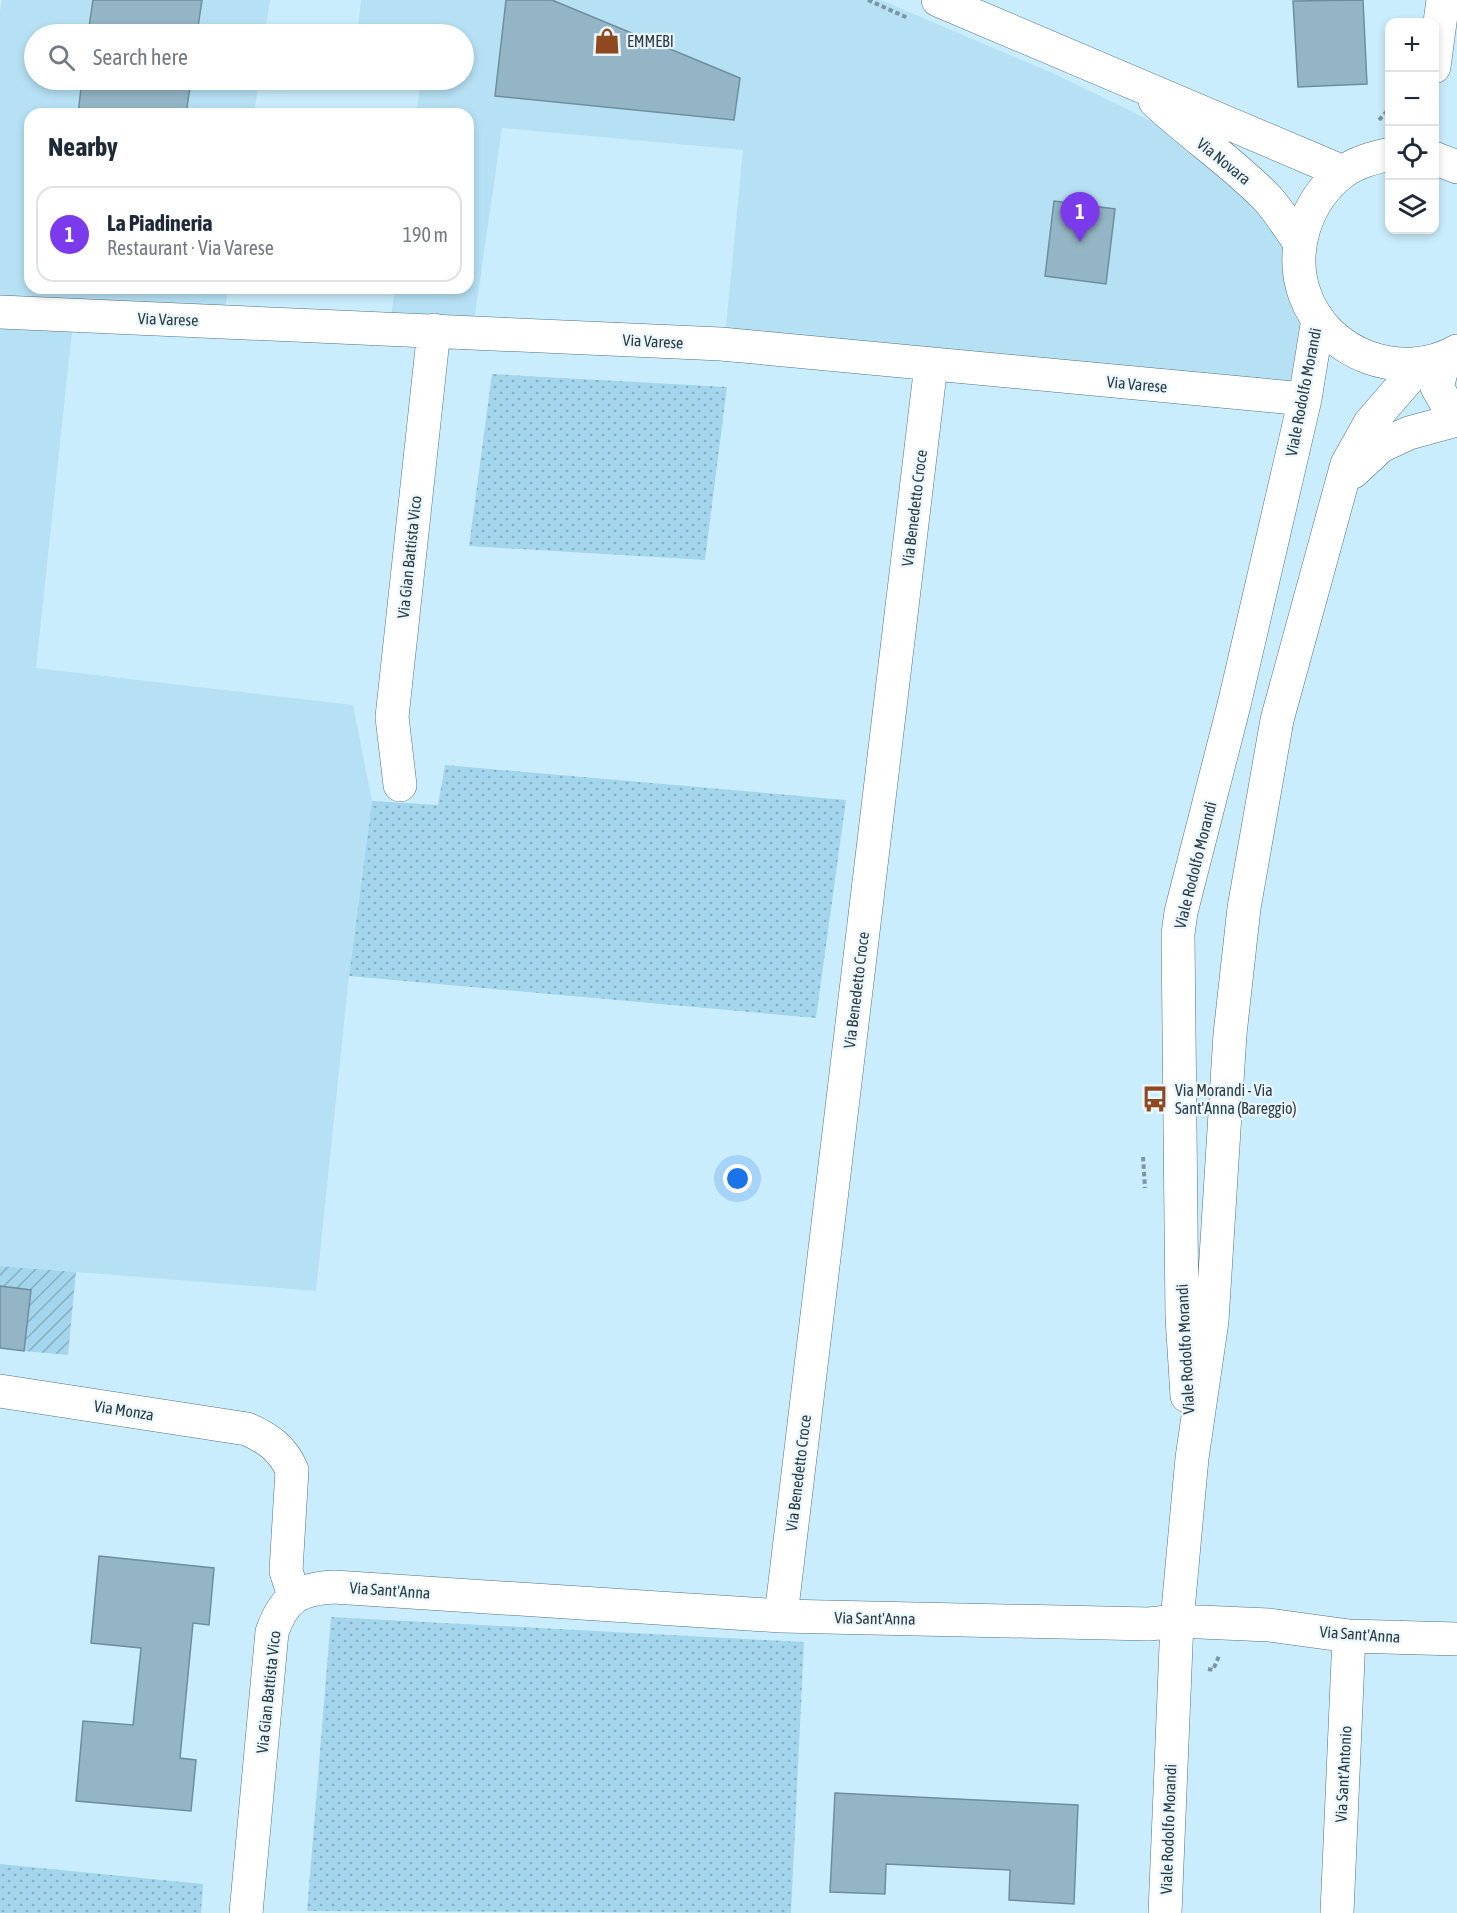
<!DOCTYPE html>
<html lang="en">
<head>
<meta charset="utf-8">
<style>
	:root { --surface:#fff; --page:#f2f2f3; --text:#1f2937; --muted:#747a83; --line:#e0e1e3; --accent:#7c3aed }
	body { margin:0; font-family:"Asap Condensed",sans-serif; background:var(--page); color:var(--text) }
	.controls { position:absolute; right:18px; top:18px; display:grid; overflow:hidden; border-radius:12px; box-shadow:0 3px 9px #0003 }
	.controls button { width:54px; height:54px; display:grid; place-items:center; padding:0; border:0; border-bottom:2px solid var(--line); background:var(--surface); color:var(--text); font:30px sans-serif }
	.you { position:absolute; left:738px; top:1179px; width:21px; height:21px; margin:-15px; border:4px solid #fff; border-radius:50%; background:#1a73e8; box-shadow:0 0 0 9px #1a73e833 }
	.badge { display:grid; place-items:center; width:39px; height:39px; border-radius:50%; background:var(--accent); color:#fff; font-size:20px; font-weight:700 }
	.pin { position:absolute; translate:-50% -50px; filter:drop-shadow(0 2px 3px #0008) }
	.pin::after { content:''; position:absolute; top:32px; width:21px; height:18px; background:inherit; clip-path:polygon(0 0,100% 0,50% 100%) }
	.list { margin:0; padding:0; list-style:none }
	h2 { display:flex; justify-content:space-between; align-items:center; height:78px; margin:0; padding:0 24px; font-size:26px }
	h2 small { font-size:20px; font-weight:400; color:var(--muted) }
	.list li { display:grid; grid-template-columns:39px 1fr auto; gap:18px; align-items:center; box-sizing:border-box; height:96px; margin:0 12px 12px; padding:0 12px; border:2px solid var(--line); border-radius:18px }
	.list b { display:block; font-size:22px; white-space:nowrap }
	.list p { margin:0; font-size:20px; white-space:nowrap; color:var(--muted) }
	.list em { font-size:20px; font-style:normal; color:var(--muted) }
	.icon { flex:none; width:33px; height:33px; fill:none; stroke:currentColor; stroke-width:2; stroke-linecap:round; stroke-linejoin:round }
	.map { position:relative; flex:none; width:1457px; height:1913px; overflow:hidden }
	.search { position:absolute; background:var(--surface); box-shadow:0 3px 9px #0003; left:24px; top:24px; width:450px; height:66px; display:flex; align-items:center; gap:15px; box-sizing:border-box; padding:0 21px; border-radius:33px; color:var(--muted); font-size:22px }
	.panel { position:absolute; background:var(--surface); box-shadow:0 3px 9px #0003; left:24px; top:108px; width:450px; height:186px; border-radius:18px }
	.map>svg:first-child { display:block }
</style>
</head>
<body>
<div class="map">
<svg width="1457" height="1913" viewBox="0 0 1457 1913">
	<defs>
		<pattern id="park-dots" width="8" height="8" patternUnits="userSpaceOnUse" patternTransform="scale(1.5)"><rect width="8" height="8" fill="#a3d5ec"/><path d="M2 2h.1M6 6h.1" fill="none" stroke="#85aec1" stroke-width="1.8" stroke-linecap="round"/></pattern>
		<pattern id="garden-furrows" width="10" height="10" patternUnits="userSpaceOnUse" patternTransform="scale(1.5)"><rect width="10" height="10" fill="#a3d5ec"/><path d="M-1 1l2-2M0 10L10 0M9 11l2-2" fill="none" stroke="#85aec1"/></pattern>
	</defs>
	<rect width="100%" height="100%" fill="#caedfd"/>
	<path fill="#b6e1f4" d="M 2,0 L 270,0 L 265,34 L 34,34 L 34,80 L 259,80 L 254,114 L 30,114 L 30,288 L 228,288 L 225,310 L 75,303 L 36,668 L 353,705 L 372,801 L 349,976 L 316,1291 L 0,1266 L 0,11 Z
		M 361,0 L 881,0 L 1057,75 L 1184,137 L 1289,243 L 1309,320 L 1297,388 L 725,336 L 743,150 L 502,128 L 474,322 L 391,318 L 395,288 L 468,288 L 468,114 L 416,114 L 421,80 L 464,80 L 464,34 L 426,34 L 426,31 L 358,26 Z"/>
	<path fill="url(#park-dots)" d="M 492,374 L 727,387 L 705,560 L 469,546 Z
		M 445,765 L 846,800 L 816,1018 L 349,976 L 372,801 L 438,805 Z
		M 331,1617 L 804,1642 L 791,1913 L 307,1911 Z
		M 0,1864 L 203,1884 L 201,1913 L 0,1913 Z"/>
	<path fill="url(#garden-furrows)" d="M 0,1266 L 76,1272 L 68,1355 L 24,1351 L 31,1290 L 0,1286 Z"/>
	<path fill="#94b5c5" stroke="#6e8e9d" stroke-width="1.5" d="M 93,0 L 202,0 L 197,34 L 88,34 Z
		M 506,0 L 552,0 L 740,78 L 734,120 L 495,96 Z
		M 1363,0 L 1367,84 L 1298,87 L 1293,1 Z
		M 82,80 L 191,80 L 186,114 L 78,114 Z
		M 1054,201 L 1115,209 L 1106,284 L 1045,276 Z
		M 0,1286 L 31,1290 L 24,1351 L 0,1348 Z
		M 99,1556 L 214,1568 L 209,1625 L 193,1623 L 180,1758 L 196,1760 L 191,1811 L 76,1801 L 83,1721 L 133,1725 L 141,1648 L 91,1643 Z
		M 835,1793 L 1078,1805 L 1074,1904 L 1009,1900 L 1010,1870 L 886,1864 L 885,1894 L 830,1892 Z"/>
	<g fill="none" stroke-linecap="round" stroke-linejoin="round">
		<g stroke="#527180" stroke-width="34">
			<path id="minor" d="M 1434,67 L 1443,0
				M 0,312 L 721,344 L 1305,399
				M 1445,358 L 1437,387 L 1446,403 L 1457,409
				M 1353,472 L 1381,446 L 1409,433 L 1457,420
				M 400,785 L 392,717 L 434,330
				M 0,1391 L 247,1429 C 269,1439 282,1448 292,1470 L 286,1571 L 294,1596
				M 1187,1396 L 1182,1317 L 1178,934 L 1181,912 L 1234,705 L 1305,399 L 1318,319
				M 781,1616 L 931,365
				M 246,1913 L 272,1632 C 284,1598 298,1589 334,1587 L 781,1616 L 1149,1624 L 1177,1621 L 1269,1625 L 1349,1636 L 1457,1639
				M 1165,1913 L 1177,1621 L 1192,1458 L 1212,1321 L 1230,1034 L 1244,908 L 1277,720 L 1347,464 L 1370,423 L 1421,364
				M 1337,1913 L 1349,1636"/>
		</g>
		<g stroke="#527180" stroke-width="34">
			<path id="major" d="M 938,0 L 1343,172
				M 1155,101 C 1191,135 1232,162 1267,198 C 1279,211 1289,228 1300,243
				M 1390,154 C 1373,158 1357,162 1343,172 C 1306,200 1289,251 1305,295 C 1327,356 1402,382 1457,351
				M 1434,158 L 1457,167"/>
		</g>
		<path stroke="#7c95a0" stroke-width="4" stroke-dasharray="4.5 3" stroke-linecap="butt" d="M 868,0 L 908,18
			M 1379,120 L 1390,108
			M 1143,1157 L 1145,1188
			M 1208,1669 L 1213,1670 L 1219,1656"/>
		<use href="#minor" stroke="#fff" stroke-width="33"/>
		<use href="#major" stroke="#fff" stroke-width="33"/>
	</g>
	<defs>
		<g id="shop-bare" transform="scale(2.07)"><path d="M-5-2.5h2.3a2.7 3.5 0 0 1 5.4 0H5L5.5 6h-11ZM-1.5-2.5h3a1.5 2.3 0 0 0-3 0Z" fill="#8e4920" stroke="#e9f6fd" stroke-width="2.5" paint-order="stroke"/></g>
		<g id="bus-bare" transform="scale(2.07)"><path d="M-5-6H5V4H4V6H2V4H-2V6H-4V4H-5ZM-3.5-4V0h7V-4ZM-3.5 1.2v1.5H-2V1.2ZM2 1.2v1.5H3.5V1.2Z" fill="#8e4920" stroke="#e9f6fd" stroke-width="2.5" paint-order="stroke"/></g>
	</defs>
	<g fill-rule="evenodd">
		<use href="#shop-bare" x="607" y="41"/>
		<use href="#bus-bare" x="1155" y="1099"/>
	</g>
	<g text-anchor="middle" stroke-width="4.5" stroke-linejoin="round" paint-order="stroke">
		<g font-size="16" fill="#2e3c42" stroke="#e9f6fd" text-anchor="start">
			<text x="627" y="47">EMMEBI</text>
			<text x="1175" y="1096">Via Morandi - Via<tspan x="1175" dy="18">Sant'Anna (Bareggio)</tspan></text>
		</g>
		<g font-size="16" fill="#2e3c42" stroke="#e9f6fd">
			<text transform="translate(1224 161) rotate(39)" y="6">Via Novara</text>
			<text transform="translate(168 319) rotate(2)" y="6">Via Varese</text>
			<text transform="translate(653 341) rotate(3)" y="6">Via Varese</text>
			<text transform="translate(1137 384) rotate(5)" y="6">Via Varese</text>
			<text transform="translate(1303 392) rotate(-79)" y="6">Viale Rodolfo Morandi</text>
			<text transform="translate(914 508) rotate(-83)" y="6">Via Benedetto Croce</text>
			<text transform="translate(409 557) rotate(-84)" y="6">Via Gian Battista Vico</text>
			<text transform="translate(1195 865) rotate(-76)" y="6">Viale Rodolfo Morandi</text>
			<text transform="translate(856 990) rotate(-83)" y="6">Via Benedetto Croce</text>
			<text transform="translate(1185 1349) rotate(-93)" y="6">Viale Rodolfo Morandi</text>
			<text transform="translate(124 1410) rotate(9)" y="6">Via Monza</text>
			<text transform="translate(798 1473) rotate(-83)" y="6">Via Benedetto Croce</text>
			<text transform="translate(390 1590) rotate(4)" y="6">Via Sant'Anna</text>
			<text transform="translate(875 1618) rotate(1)" y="6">Via Sant'Anna</text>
			<text transform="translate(1360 1634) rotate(4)" y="6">Via Sant'Anna</text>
			<text transform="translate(268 1692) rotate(-84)" y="6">Via Gian Battista Vico</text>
			<text transform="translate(1343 1774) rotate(-87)" y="6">Via Sant'Antonio</text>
			<text transform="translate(1168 1829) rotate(-88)" y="6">Viale Rodolfo Morandi</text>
		</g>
	</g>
</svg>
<div class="controls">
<button>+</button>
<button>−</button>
<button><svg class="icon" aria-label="locate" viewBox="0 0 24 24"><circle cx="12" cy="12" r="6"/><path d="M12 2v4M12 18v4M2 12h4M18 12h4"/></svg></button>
<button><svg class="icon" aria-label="layers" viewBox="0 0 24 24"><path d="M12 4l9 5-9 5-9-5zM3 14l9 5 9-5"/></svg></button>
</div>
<div class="you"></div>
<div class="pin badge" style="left:1080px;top:242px">1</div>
<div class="search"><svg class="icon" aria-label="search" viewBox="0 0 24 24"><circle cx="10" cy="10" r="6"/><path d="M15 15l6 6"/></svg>Search here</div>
<section class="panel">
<h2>Nearby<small></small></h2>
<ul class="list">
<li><span class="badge">1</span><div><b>La Piadineria</b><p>Restaurant · Via Varese</p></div><em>190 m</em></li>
</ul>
</section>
</div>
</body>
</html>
